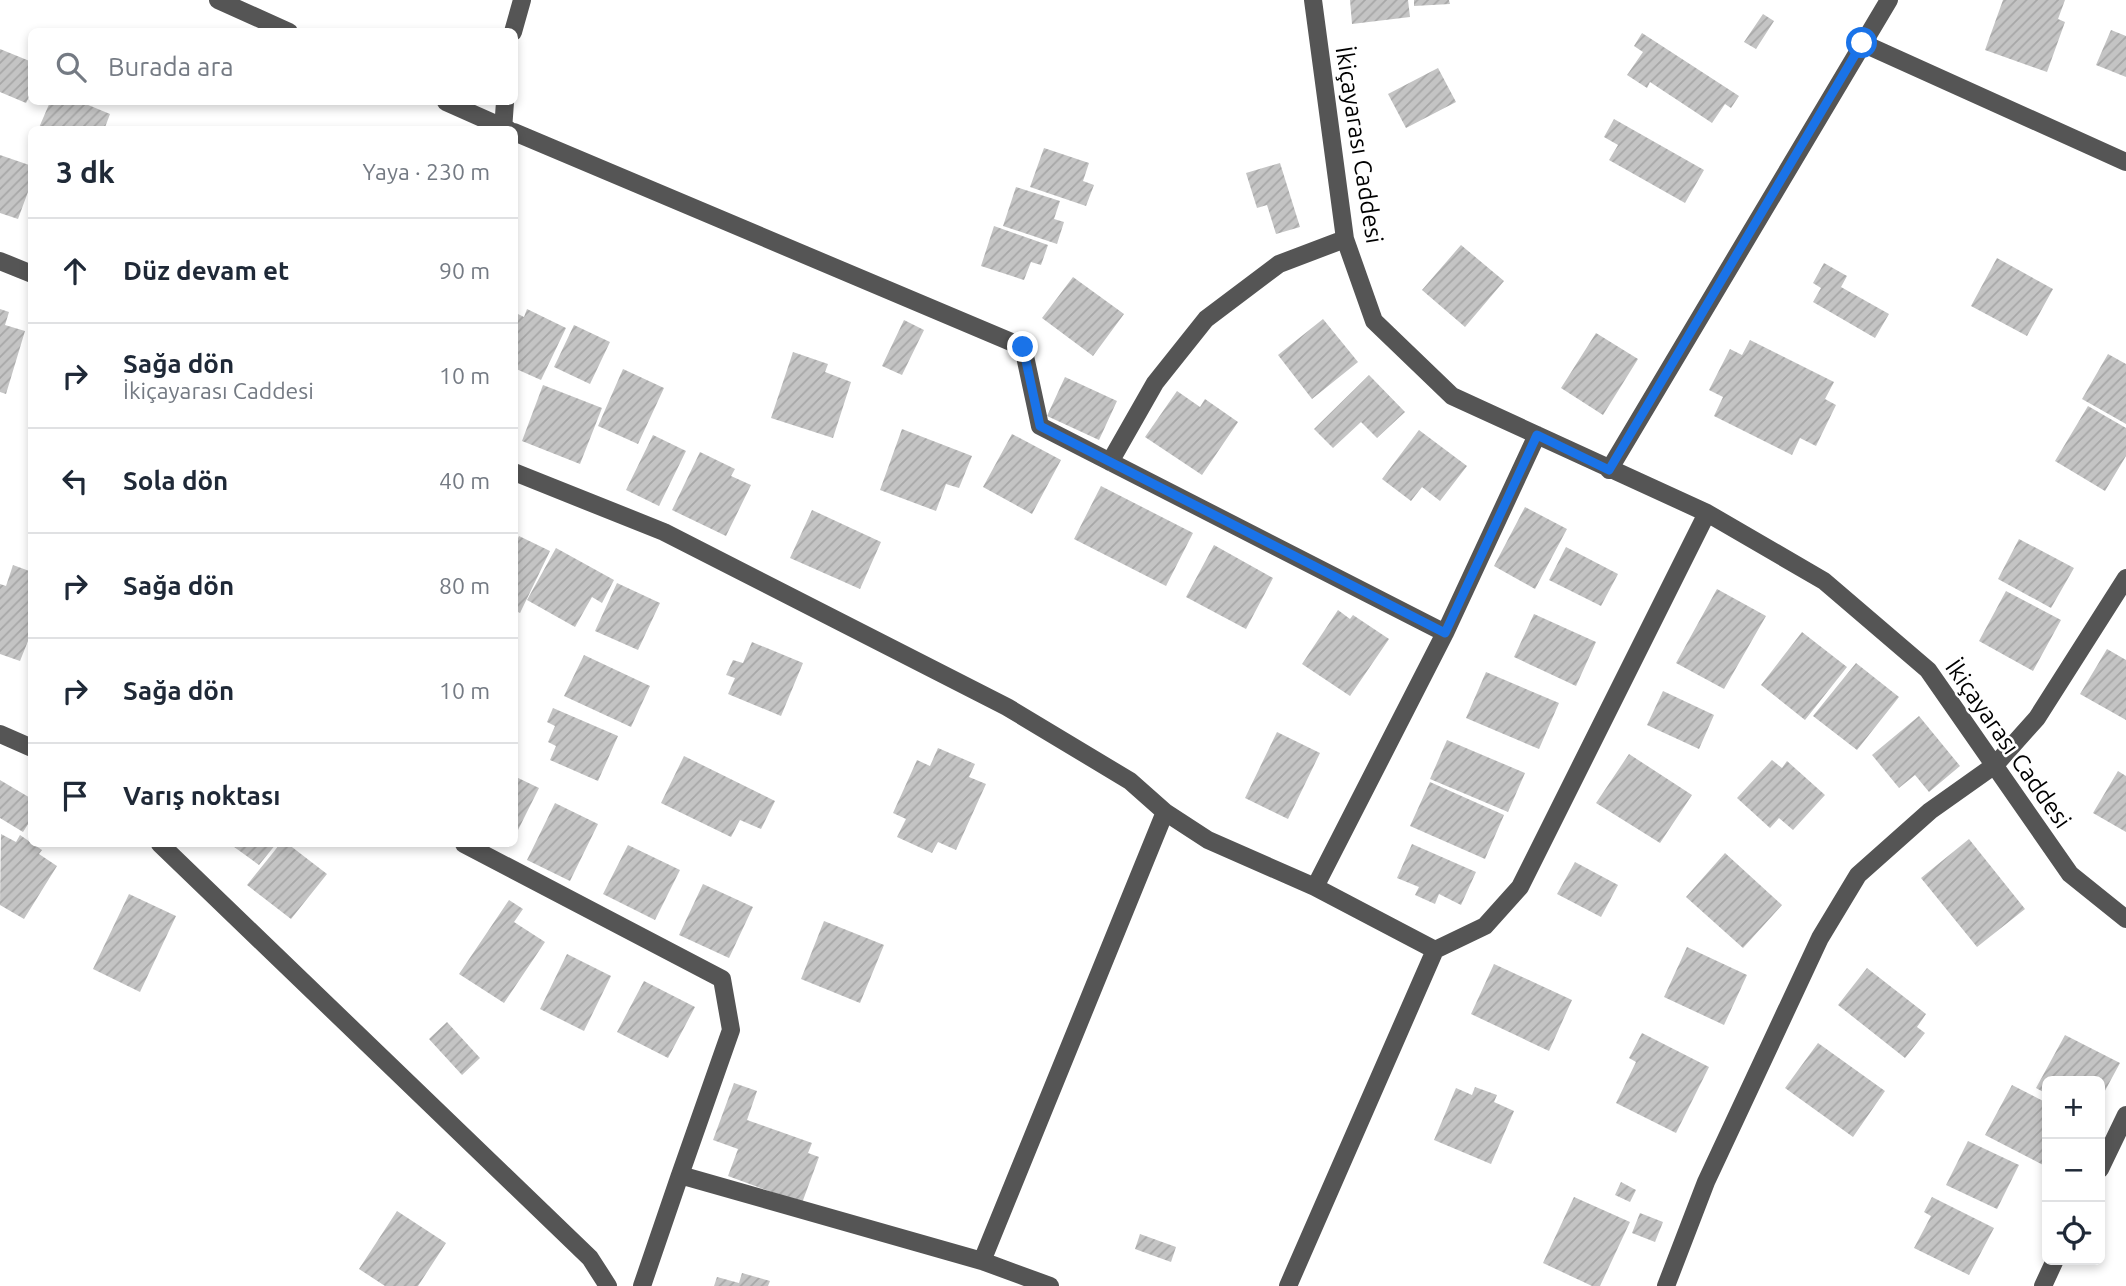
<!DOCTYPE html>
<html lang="tr">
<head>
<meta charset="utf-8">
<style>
	:root { --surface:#fff; --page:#f6f6f7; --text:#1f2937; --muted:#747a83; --line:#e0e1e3 }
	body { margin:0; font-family:Ubuntu,sans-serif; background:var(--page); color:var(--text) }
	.controls { position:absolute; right:21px; bottom:21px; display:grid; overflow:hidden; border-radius:10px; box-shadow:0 4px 10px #0003 }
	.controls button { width:63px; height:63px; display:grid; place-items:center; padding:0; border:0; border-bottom:2px solid var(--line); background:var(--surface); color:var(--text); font:35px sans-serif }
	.stop { position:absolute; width:21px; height:21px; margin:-16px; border:5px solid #1a73e8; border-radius:50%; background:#fff }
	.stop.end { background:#1a73e8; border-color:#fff; box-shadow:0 2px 7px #0008 }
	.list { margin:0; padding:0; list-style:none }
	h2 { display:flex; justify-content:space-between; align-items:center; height:91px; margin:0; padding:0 28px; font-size:30px }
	h2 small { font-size:23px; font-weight:400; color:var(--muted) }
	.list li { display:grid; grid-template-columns:46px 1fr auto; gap:21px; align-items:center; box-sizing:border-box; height:105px; padding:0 28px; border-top:2px solid var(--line) }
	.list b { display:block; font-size:26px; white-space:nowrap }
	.list p { margin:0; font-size:23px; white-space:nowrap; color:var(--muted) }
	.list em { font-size:23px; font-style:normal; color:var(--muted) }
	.icon { flex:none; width:38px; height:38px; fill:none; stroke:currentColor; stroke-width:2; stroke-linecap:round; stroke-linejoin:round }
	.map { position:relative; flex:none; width:2126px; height:1286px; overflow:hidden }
	.search { position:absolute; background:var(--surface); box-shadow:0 4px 10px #0003; left:28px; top:28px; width:490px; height:77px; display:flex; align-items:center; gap:18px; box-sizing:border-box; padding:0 24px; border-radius:10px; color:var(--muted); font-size:26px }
	.panel { position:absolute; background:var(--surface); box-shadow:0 4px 10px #0003; left:28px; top:126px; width:490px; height:721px; border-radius:10px }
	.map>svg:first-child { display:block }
</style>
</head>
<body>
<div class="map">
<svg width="2126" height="1286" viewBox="0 0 2126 1286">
	<defs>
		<pattern id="building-hatch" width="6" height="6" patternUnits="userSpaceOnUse" patternTransform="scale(1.75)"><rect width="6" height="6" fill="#c4c4c4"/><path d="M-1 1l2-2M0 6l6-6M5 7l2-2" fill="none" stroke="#a7a7a7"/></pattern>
	</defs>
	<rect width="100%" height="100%" fill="#fff"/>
	<path fill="url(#building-hatch)" d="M 1350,0 L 1408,0 L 1410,17 L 1352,24 Z
		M 1414,0 L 1449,0 L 1450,4 L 1414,6 Z
		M 2003,0 L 2065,0 L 2058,19 L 2065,22 L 2047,72 L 1985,50 Z
		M 1763,14 L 1774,21 L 1756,49 L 1744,42 Z
		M 2111,30 L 2126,36 L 2126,77 L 2096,65 Z
		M 1642,33 L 1739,96 L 1731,108 L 1725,104 L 1712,123 L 1650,82 L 1647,88 L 1627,75 L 1643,52 L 1634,46 Z
		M 0,49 L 32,62 L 32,91 L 26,103 L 0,92 Z
		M 1438,68 L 1456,102 L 1406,128 L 1388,94 Z
		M 50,102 L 81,102 L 110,114 L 104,130 L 38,130 Z
		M 1614,119 L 1704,170 L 1685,203 L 1609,160 L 1618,145 L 1604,137 Z
		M 1044,148 L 1089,163 L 1083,181 L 1094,185 L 1086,206 L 1030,187 Z
		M 0,155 L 32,166 L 32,181 L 18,219 L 0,213 Z
		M 1280,163 L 1300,227 L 1276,234 L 1267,205 L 1257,208 L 1246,173 Z
		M 1016,187 L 1060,201 L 1054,219 L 1064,222 L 1057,244 L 1003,226 Z
		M 994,226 L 1048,245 L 1041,265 L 1031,262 L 1024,280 L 981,266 Z
		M 1461,245 L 1504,281 L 1465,327 L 1422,290 Z
		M 1997,258 L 2053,289 L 2027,336 L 1971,306 Z
		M 1824,263 L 1847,276 L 1841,287 L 1889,314 L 1875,338 L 1813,302 L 1821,288 L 1813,283 Z
		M 1073,277 L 1124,314 L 1093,356 L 1042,318 Z
		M 0,309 L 9,312 L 5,325 L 25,331 L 6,394 L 0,392 Z
		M 527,309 L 566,328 L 541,380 L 514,368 L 514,312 L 524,317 Z
		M 1323,319 L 1358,362 L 1312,399 L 1278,355 Z
		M 904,320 L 924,330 L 902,375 L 882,366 Z
		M 574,325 L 610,342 L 590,384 L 554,367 Z
		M 1596,333 L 1638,359 L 1603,415 L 1561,388 Z
		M 1750,340 L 1834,382 L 1825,399 L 1836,405 L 1816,446 L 1800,438 L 1792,455 L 1714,416 L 1723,397 L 1709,390 L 1730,349 L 1742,355 Z
		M 793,352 L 828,364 L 825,372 L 851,382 L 833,438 L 771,418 Z
		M 2108,354 L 2126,364 L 2126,424 L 2082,399 Z
		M 623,369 L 664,388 L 638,444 L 598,426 Z
		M 1369,375 L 1405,412 L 1377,438 L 1361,422 L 1333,448 L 1314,429 Z
		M 1065,377 L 1117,401 L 1099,440 L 1047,416 Z
		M 543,385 L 602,408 L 580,464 L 522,441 Z
		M 1177,391 L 1200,407 L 1205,399 L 1238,422 L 1202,475 L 1145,437 Z
		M 2088,406 L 2126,428 L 2126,456 L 2105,491 L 2055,461 Z
		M 902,429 L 972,456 L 959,488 L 946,484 L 936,511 L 880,490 Z
		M 1419,430 L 1467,466 L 1440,501 L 1422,487 L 1411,501 L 1382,479 Z
		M 1012,434 L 1061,460 L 1032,514 L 983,487 Z
		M 653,435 L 686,451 L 659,506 L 626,490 Z
		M 700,452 L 735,469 L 731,476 L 751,485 L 726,536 L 672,510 Z
		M 1101,486 L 1193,533 L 1166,586 L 1074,539 Z
		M 1525,507 L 1567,529 L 1535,589 L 1494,566 Z
		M 812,510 L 881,542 L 860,589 L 790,558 Z
		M 519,536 L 550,551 L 520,613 L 514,610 L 514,546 Z
		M 2019,539 L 2074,568 L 2051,608 L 1998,579 Z
		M 1214,545 L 1273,578 L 1246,629 L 1186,597 Z
		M 1566,547 L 1618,574 L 1601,606 L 1549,580 Z
		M 556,548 L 614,580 L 602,603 L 592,597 L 575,627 L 527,600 Z
		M 13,565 L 32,572 L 32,631 L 20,661 L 0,654 L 0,584 L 6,586 Z
		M 617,583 L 660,603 L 638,650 L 595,631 Z
		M 1717,589 L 1766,616 L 1724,689 L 1676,663 Z
		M 2006,591 L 2061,620 L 2033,671 L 1979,641 Z
		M 1338,610 L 1350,619 L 1353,615 L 1389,639 L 1350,696 L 1302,664 Z
		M 1534,614 L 1596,642 L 1576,686 L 1514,657 Z
		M 1802,632 L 1847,667 L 1805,720 L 1761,685 Z
		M 752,642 L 803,663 L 781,716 L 728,694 L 735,678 L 726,675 L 733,660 L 743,663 Z
		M 2107,649 L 2126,660 L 2126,720 L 2080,694 Z
		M 584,655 L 650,686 L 631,727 L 564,696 Z
		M 1856,663 L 1899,697 L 1857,750 L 1813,716 Z
		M 1486,672 L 1559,703 L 1539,749 L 1466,718 Z
		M 1663,691 L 1714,715 L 1699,749 L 1647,725 Z
		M 553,708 L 618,736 L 598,781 L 550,760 L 556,746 L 548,742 L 555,726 L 547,722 Z
		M 1919,716 L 1960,766 L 1929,792 L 1915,775 L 1899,788 L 1872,755 Z
		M 1277,732 L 1320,753 L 1288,819 L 1245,798 Z
		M 1447,740 L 1525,773 L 1508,812 L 1430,779 Z
		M 938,748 L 975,764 L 969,777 L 986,784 L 956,850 L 938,842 L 932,853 L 897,837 L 906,819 L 893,813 L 917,760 L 930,766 Z
		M 1629,754 L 1692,795 L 1660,843 L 1596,803 Z
		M 684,756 L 775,801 L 761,829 L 740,820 L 731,837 L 661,803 Z
		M 1772,760 L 1782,768 L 1787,761 L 1825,795 L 1793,830 L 1779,818 L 1770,828 L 1737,798 Z
		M 2118,771 L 2126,776 L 2126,832 L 2093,813 Z
		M 514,776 L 539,788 L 514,838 Z
		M 0,780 L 32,799 L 32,818 L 23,832 L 0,818 Z
		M 1430,782 L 1504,815 L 1485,859 L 1410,826 Z
		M 555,803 L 598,824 L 570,881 L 527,860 Z
		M 1,834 L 16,842 L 20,835 L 42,850 L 39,854 L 57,866 L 24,919 L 0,905 Z
		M 1969,839 L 2025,909 L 1977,947 L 1921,878 Z
		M 230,844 L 276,844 L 259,865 Z
		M 280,844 L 288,844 L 327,874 L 291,919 L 247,885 Z
		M 1412,844 L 1476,872 L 1461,905 L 1439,894 L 1435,904 L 1415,895 L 1419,887 L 1397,878 Z
		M 628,845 L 680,870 L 655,920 L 603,894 Z
		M 1725,853 L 1782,905 L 1743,948 L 1686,897 Z
		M 1575,862 L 1618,885 L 1601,917 L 1557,894 Z
		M 703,884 L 753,907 L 729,958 L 679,935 Z
		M 129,894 L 176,916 L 140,992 L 93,969 Z
		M 509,900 L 523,909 L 514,922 L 545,942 L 504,1003 L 459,974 Z
		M 824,921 L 884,945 L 860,1003 L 801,979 Z
		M 1687,947 L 1747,975 L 1724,1025 L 1664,997 Z
		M 567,954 L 611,976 L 584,1031 L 540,1009 Z
		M 1494,964 L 1572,1000 L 1549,1051 L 1471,1014 Z
		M 1867,968 L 1926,1014 L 1917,1027 L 1925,1033 L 1905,1058 L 1838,1005 Z
		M 644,981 L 695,1007 L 668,1058 L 617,1032 Z
		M 447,1022 L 480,1058 L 462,1075 L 429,1039 Z
		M 1642,1033 L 1709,1067 L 1676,1133 L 1616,1103 L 1636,1062 L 1629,1058 Z
		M 2065,1035 L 2120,1063 L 2100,1100 L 2100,1081 L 2047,1081 L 2047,1094 L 2036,1088 Z
		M 1818,1043 L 1885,1091 L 1853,1137 L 1785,1088 Z
		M 734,1083 L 757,1091 L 747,1120 L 812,1143 L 808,1153 L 819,1157 L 802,1203 L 728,1176 L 738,1149 L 713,1140 Z
		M 2012,1085 L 2047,1103 L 2047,1167 L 1985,1135 Z
		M 1475,1087 L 1497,1095 L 1494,1102 L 1514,1111 L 1491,1164 L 1434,1140 L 1456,1088 L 1472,1095 Z
		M 1968,1141 L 2019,1165 L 1997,1209 L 1946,1185 Z
		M 1621,1182 L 1636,1190 L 1630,1202 L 1615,1195 Z
		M 1574,1197 L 1630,1222 L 1600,1286 L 1592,1286 L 1543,1263 Z
		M 1932,1197 L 1994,1228 L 1969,1275 L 1914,1248 L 1931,1216 L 1924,1212 Z
		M 397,1211 L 446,1243 L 418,1286 L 385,1286 L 359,1269 Z
		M 1640,1213 L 1663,1222 L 1655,1242 L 1632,1233 Z
		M 1140,1234 L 1176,1247 L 1171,1262 L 1135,1249 Z
		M 742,1273 L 770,1281 L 768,1286 L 714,1286 L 717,1277 L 739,1283 Z"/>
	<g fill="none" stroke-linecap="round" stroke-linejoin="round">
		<path stroke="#555" stroke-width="18" d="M 218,0 L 289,32
			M 1313,0 L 1345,239 L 1374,321 L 1452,396 L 1707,513 L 1824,581 L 1928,670 L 2070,874 L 2126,919
			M 513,32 L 522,0
			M 1862,43 L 2126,162
			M 446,102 L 509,130
			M 503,130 L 505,102
			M 514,132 L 1023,347 L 1040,426 L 1445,633
			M 0,261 L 32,274
			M 1110,462 L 1155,383 L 1206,319 L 1279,264 L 1345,239
			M 1609,470 L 1889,0
			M 514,472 L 664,532 L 1007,707 L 1130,781 L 1165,812 L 982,1261 L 680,1175 L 642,1286
			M 0,734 L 32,748
			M 1165,812 L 1208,840 L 1315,887 L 1435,950
			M 160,844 L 590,1258 L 608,1286
			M 464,844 L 722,979 L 731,1030 L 680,1175
			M 1315,887 L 1445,633 L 1537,435
			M 2100,1169 L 2126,1115
			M 982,1261 L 1050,1286
			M 1288,1286 L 1435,950 L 1485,926 L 1520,887 L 1707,513
			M 1666,1286 L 1706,1182 L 1820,938 L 1858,875 L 1930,811 L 1995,765 L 2037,718 L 2126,578
			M 2043,1286 L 2055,1260"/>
	</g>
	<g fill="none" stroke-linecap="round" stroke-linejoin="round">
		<path stroke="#1a73e8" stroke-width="9" d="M 1023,347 L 1040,426 L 1445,633 L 1537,435 L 1609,470 L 1862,43"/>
	</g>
	<g text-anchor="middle" stroke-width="5" stroke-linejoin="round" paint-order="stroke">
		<g font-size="24" fill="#000" stroke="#fff">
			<text transform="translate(1359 145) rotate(81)" y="8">İkiçayarası Caddesi</text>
			<text transform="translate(2008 744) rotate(55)" y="8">İkiçayarası Caddesi</text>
		</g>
	</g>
</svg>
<div class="controls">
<button>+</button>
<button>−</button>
<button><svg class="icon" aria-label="locate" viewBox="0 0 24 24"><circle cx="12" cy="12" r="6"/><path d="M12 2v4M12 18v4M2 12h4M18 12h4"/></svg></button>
</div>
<div class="stop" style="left:1862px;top:43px"></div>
<div class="stop end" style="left:1023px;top:347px"></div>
<div class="search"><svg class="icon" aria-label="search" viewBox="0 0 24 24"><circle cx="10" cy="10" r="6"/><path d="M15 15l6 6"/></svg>Burada ara</div>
<section class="panel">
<h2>3 dk<small>Yaya · 230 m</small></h2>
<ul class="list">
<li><svg class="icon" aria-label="ahead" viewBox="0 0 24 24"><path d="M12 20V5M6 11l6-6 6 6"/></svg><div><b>Düz devam et</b></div><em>90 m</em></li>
<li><svg class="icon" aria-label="right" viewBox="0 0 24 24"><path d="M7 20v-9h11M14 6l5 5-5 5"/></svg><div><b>Sağa dön</b><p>İkiçayarası Caddesi</p></div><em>10 m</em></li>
<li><svg class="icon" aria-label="left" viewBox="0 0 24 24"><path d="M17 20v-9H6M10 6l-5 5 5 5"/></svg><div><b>Sola dön</b></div><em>40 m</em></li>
<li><svg class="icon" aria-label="right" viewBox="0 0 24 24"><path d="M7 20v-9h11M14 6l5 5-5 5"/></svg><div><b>Sağa dön</b></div><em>80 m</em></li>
<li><svg class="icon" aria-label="right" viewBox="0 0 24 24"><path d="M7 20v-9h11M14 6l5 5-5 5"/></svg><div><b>Sağa dön</b></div><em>10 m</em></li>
<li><svg class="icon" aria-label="arrive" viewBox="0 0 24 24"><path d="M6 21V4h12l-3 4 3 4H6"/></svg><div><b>Varış noktası</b></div></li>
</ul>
</section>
</div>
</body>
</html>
